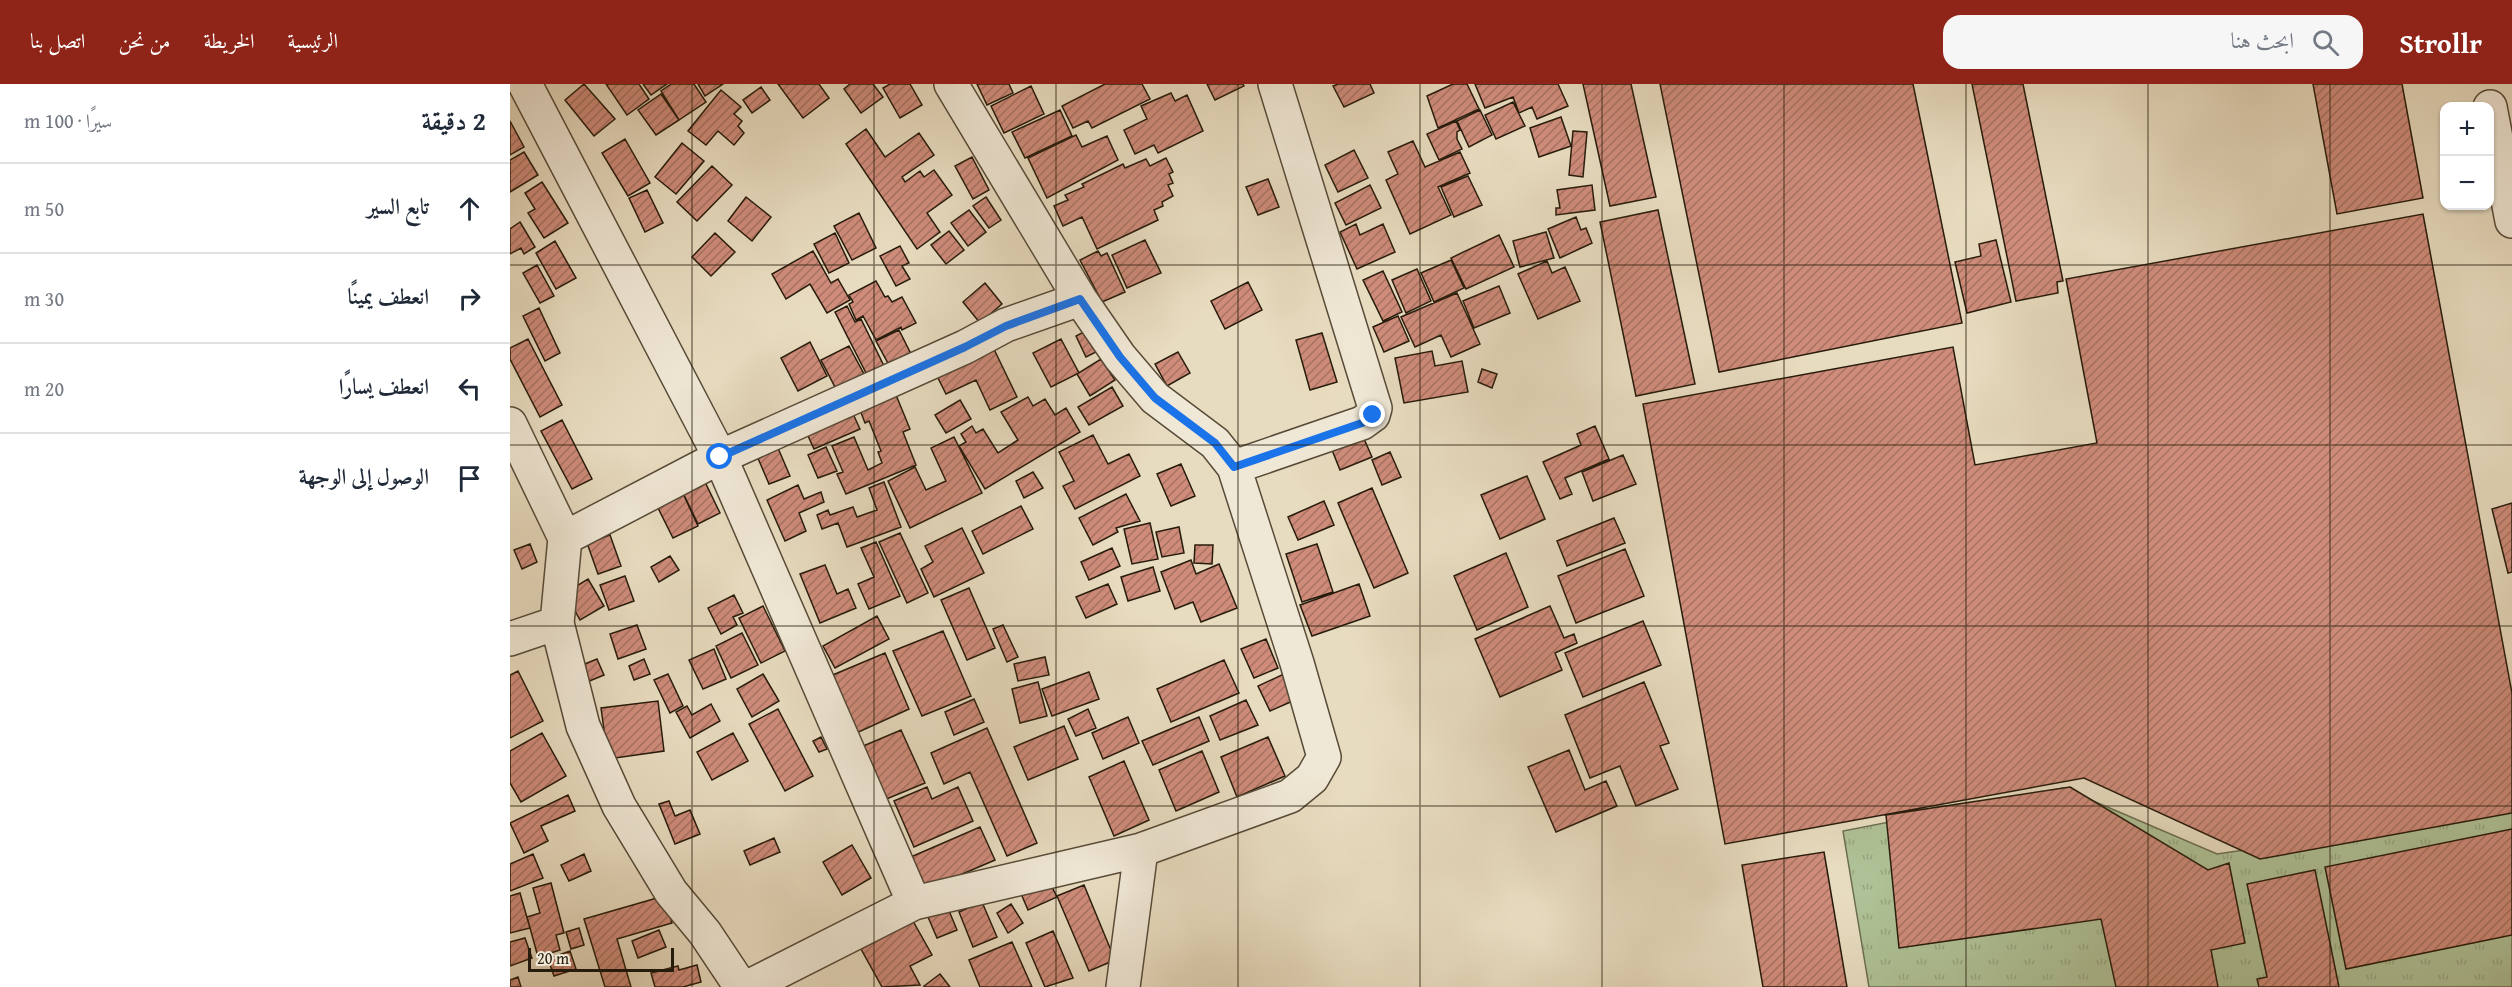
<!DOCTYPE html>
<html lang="ar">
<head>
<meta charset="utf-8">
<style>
	:root { --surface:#fff; --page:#f6f6f7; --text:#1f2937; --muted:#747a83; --line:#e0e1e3; --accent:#8f2418 }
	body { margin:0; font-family:"Gentium Book Plus",Amiri,serif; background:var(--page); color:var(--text); direction:rtl }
	.controls { position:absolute; right:18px; top:18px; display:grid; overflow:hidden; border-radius:12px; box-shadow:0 2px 4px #0004 }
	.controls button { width:54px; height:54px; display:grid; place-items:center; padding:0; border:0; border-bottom:2px solid var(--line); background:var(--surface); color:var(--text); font:30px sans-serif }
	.scale { position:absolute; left:18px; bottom:15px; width:146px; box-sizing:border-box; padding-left:6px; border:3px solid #271b0b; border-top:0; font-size:16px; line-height:21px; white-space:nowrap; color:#271b0b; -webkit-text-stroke:4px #f0e8d6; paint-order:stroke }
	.stop { position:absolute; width:18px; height:18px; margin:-14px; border:4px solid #1a73e8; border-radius:50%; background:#fff }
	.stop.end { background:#1a73e8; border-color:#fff; box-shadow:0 2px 6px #0008 }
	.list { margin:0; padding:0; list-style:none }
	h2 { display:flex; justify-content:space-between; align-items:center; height:78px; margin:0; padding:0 24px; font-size:26px }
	h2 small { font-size:20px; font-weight:400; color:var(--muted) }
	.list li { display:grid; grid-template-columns:39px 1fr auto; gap:18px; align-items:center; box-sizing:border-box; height:90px; padding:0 24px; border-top:2px solid var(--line) }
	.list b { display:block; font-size:22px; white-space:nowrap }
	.list em { font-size:20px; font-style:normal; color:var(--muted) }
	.icon { flex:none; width:33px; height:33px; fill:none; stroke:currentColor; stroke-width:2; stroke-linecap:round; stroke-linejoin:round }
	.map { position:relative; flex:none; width:2002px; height:903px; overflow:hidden; direction:ltr }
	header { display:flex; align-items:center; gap:36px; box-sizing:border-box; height:84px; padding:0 30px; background:var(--accent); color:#fff }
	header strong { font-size:28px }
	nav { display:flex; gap:33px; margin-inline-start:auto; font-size:21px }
	.search { width:420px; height:54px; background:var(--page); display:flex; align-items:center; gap:15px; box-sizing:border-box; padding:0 21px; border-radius:18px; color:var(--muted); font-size:22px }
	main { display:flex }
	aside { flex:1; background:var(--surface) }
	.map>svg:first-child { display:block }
</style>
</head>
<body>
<header>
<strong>Strollr</strong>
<div class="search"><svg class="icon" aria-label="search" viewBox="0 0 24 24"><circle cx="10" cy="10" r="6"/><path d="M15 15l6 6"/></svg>ابحث هنا</div>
<nav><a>الرئيسية</a><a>الخريطة</a><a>من نحن</a><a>اتصل بنا</a></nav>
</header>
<main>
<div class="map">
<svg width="2002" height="903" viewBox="0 0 2002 903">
	<defs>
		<pattern id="grass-tufts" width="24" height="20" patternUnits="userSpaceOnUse" patternTransform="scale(1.5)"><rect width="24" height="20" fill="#afc297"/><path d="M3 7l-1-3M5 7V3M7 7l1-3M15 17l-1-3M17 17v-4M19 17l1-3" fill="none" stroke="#97a681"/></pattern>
		<pattern id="building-hatch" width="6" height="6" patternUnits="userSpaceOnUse" patternTransform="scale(1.5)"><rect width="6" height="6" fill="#cf8c7b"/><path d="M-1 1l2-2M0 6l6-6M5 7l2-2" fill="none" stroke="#a87263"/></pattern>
	</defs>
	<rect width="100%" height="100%" fill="#e8dcc0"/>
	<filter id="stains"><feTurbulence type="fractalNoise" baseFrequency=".00333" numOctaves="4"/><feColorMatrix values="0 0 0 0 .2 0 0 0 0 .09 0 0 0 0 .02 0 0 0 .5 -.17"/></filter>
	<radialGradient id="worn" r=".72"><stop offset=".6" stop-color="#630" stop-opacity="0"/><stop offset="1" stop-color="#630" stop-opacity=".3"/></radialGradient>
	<path fill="url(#grass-tufts)" stroke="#6b6e51" stroke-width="1.5" d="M 1553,704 L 1707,770 L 2002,727 L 2002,903 L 1359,903 L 1333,747 Z"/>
	<path fill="url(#building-hatch)" stroke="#271b0b" stroke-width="1.5" d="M 74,0 L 105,35 L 84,52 L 55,16 Z
		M 96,0 L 129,0 L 139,15 L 117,31 Z
		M 133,0 L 157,0 L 141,11 Z
		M 161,0 L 184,0 L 196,18 L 169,36 L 151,7 Z
		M 188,0 L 213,0 L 195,12 Z
		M 268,0 L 309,0 L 319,14 L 293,34 Z
		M 340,0 L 363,0 L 373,13 L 351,29 L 334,5 Z
		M 380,0 L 400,0 L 412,21 L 390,34 L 373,4 Z
		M 467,0 L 499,0 L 503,9 L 477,21 Z
		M 595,0 L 632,0 L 640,15 L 582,44 L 578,37 L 563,44 L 552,22 Z
		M 697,0 L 733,0 L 734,2 L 705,16 Z
		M 828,0 L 860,0 L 864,9 L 834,23 L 823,2 Z
		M 943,0 L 957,0 L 969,25 L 928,44 L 917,12 Z
		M 965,0 L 1048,0 L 1058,22 L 1027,35 L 1022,23 L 1009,29 L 1003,13 L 975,24 Z
		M 1073,0 L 1121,0 L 1146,113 L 1100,122 Z
		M 1150,0 L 1403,0 L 1452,239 L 1209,288 Z
		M 1462,0 L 1513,0 L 1553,197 L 1547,198 L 1548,209 L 1506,217 Z
		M 1803,0 L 1892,0 L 1913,114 L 1827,130 Z
		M 521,2 L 534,30 L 494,49 L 481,22 Z
		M 251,3 L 260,16 L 242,29 L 233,16 Z
		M 211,6 L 231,23 L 224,30 L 232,37 L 228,42 L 234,49 L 224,61 L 208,47 L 196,61 L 178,47 Z
		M 661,9 L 665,17 L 677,11 L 693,47 L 648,69 L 644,61 L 625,70 L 614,46 L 637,35 L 631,22 Z
		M 151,10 L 169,36 L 146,51 L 128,26 Z
		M 1003,18 L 1015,42 L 986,55 L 975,31 Z
		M 550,26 L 562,52 L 515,74 L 502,48 Z
		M 970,26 L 982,51 L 959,63 L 947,37 Z
		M 1051,33 L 1061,62 L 1029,73 L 1020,44 Z
		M 0,37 L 14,63 L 0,71 Z
		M 946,37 L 950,46 L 947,48 L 947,55 L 952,65 L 929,76 L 917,50 Z
		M 356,45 L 375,73 L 409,49 L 424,71 L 392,93 L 395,98 L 410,87 L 414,93 L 424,86 L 442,111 L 417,129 L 430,148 L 407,165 L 336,60 Z
		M 1063,47 L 1077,48 L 1073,93 L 1059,91 Z
		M 566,51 L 572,63 L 597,52 L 608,76 L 537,114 L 518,74 Z
		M 115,55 L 140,99 L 118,112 L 92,69 Z
		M 903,57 L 915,83 L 950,68 L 960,89 L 928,103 L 941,131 L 900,150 L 876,96 L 888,90 L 878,68 Z
		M 172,59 L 194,77 L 166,110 L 145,93 Z
		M 844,66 L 858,94 L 828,108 L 815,81 Z
		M 14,68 L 28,91 L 0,108 L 0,76 Z
		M 462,73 L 479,106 L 463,115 L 445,82 Z
		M 656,74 L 663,88 L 659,90 L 663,99 L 658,101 L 663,112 L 652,118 L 653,122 L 644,126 L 648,136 L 587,165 L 572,133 L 553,142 L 544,122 L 558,116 L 555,111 L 574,103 L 572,100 L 613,80 L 615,84 L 636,75 L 640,82 Z
		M 202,82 L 222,101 L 187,137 L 167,118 Z
		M 958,92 L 972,121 L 944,133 L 931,103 Z
		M 758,95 L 769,123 L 748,131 L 736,103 Z
		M 32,98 L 58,139 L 34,154 L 18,129 L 25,125 L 15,109 Z
		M 860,101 L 871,124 L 836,141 L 825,119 Z
		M 1082,101 L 1085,126 L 1046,131 L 1046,124 L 1050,124 L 1047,106 Z
		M 137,106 L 153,139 L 135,148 L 119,114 Z
		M 236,113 L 261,133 L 242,157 L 218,137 Z
		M 476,113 L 491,136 L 479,144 L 463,122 Z
		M 459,126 L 476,148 L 458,162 L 441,139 Z
		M 1148,126 L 1185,300 L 1126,312 L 1090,138 Z
		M 349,129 L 366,164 L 342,176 L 324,142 Z
		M 1913,130 L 2002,609 L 2002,729 L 1750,775 L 1574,694 L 1215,760 L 1133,320 L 1443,263 L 1465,381 L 1587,359 L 1556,195 Z
		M 1066,133 L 1071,146 L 1076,144 L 1082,159 L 1050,174 L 1038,145 Z
		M 10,138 L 25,163 L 14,170 L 11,164 L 0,170 L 0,145 Z
		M 846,140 L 850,151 L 873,140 L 885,168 L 847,185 L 830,148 Z
		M 439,147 L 454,166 L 436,180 L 421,161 Z
		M 1036,148 L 1044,174 L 1010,183 L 1003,157 Z
		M 205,149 L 225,168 L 201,192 L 182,173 Z
		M 325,149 L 339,179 L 319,189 L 304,160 Z
		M 989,151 L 1004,183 L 956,205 L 941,174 Z
		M 635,156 L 651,189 L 617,204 L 602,171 Z
		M 1486,156 L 1501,218 L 1457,229 L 1445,178 L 1471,172 L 1469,160 Z
		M 45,157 L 66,194 L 46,205 L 26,169 Z
		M 390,162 L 399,179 L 392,182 L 400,195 L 386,202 L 370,172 Z
		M 303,167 L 321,199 L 328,195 L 340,216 L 317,229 L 300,200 L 276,215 L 262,190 Z
		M 588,167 L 591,172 L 597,169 L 615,208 L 592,218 L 570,176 Z
		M 941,176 L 954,204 L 924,218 L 911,189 Z
		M 1037,177 L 1042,189 L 1055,183 L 1070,217 L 1028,235 L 1008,190 Z
		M 27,181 L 44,212 L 30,219 L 13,189 Z
		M 907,185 L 921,217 L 896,229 L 882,196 Z
		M 873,187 L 892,228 L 873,237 L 853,196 Z
		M 366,197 L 375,213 L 378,212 L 382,218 L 392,213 L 406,239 L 392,246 L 391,243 L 366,256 L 353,232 L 346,236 L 339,220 L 343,218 L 339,211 Z
		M 738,198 L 752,226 L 715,245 L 701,217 Z
		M 475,199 L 492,220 L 470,239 L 453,218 Z
		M 989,202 L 1000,229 L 964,244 L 953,217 Z
		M 947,209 L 970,260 L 941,273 L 931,251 L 905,263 L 891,233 Z
		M 337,222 L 345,238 L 351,235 L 374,282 L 357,291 L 325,228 Z
		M 29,224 L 50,269 L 35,277 L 13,232 Z
		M 888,232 L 899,257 L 874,268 L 863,243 Z
		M 583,243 L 594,264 L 576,273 L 566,252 Z
		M 389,246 L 402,272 L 380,283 L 366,257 Z
		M 812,249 L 827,298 L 800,306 L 786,256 Z
		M 18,255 L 52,321 L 30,333 L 0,275 L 0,264 Z
		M 551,255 L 569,289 L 541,303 L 523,269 Z
		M 300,258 L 317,292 L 288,307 L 271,274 Z
		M 481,259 L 507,313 L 480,326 L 466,296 L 436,310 L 424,286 Z
		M 339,262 L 354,290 L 326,305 L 311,276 Z
		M 922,267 L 925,282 L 952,277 L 958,308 L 894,319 L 885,274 Z
		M 668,268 L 680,289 L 657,302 L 645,280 Z
		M 591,275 L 605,296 L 580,312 L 567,290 Z
		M 972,285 L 987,290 L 982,304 L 968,298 Z
		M 602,303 L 613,322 L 579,341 L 568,323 Z
		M 386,311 L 400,345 L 393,348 L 406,381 L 336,410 L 327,390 L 333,388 L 322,362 L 344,353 L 358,386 L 372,379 L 368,368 L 371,367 L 359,337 L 355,339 L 350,326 Z
		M 518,313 L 523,322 L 535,315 L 545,331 L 556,324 L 570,348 L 475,405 L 449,362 L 456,358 L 451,350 L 462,342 L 466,349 L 473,345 L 488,369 L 508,356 L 491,328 Z
		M 450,316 L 461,335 L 436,349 L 425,331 Z
		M 339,321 L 350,345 L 304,365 L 293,341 Z
		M 52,336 L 82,395 L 62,405 L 31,347 Z
		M 1085,342 L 1099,375 L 1055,394 L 1062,410 L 1050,415 L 1033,378 L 1071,361 L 1067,350 Z
		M 851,348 L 862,373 L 830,386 L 820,361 Z
		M 583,351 L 598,380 L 619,370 L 630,392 L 565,425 L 553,402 L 564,397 L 549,368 Z
		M 444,353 L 472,409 L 400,444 L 378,397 L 405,383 L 416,406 L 436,397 L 421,364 Z
		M 316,363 L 327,387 L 308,394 L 298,371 Z
		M 268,364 L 280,392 L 259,400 L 247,372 Z
		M 880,368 L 891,393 L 872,401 L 862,376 Z
		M 1113,371 L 1126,400 L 1083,417 L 1072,388 Z
		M 671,380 L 685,412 L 661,422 L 647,390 Z
		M 523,388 L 533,404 L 514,414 L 506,397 Z
		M 1017,392 L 1035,435 L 990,455 L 971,411 Z
		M 195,398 L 210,429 L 188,440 L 173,409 Z
		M 374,398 L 391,443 L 337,463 L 328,439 L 312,445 L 307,431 L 318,426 L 320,431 L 343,423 L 347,433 L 367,426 L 359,404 Z
		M 288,401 L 294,415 L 311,408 L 314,418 L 289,429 L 296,447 L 275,457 L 257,416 Z
		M 170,403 L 188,442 L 163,454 L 144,416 Z
		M 862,404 L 898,489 L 864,504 L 828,419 Z
		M 616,410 L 630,437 L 606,444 L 608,448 L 583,461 L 569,434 Z
		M 814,417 L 824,441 L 788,456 L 778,433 Z
		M 2002,419 L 2002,488 L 1998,489 L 1982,425 Z
		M 511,422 L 523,445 L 473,470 L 462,447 Z
		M 1104,434 L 1115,459 L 1057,482 L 1047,457 Z
		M 640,439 L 648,475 L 622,480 L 614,445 Z
		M 669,443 L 674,469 L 652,473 L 646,448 Z
		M 452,444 L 474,489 L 424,513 L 411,485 L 423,478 L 415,462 Z
		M 390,449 L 418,509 L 397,519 L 369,458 Z
		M 100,451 L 111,482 L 88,490 L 77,459 Z
		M 366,458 L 390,512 L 359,525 L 348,500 L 364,493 L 351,464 Z
		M 20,460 L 27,478 L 12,485 L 4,466 Z
		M 807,460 L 823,508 L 792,518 L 776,470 Z
		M 685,461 L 703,461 L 702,480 L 684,479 Z
		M 602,464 L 610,482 L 579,496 L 571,478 Z
		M 1115,465 L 1134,512 L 1066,539 L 1048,492 Z
		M 996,469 L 1018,523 L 967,546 L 944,492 Z
		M 160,472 L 169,486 L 149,498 L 141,483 Z
		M 681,476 L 686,490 L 709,480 L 727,524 L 691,538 L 683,518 L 665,525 L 651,488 Z
		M 315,481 L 327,510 L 338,505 L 346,524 L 310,539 L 290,490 Z
		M 643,483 L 650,507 L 618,517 L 611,493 Z
		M 115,492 L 124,517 L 99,526 L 90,501 Z
		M 78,495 L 94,522 L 70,536 L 55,509 Z
		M 598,500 L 607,520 L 576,534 L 566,513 Z
		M 849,500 L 860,532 L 802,552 L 790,521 Z
		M 459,504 L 485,564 L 457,576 L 431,516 Z
		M 224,511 L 233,529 L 223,533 L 227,541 L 211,550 L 198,524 Z
		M 253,522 L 275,567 L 251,579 L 229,534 Z
		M 1040,522 L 1054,554 L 1064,550 L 1067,559 L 1045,569 L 1052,586 L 990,613 L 965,555 Z
		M 367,532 L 379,555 L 325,584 L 313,562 Z
		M 1133,537 L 1151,581 L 1073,613 L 1055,569 Z
		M 127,541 L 136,565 L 108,575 L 100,550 Z
		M 493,541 L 508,573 L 497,578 L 483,545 Z
		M 433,547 L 461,612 L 412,632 L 383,567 Z
		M 232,549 L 248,581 L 221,594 L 206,562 Z
		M 756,555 L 768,584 L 744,594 L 731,565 Z
		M 204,565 L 216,595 L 193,605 L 179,576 Z
		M 375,569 L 399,625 L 342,651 L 318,593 Z
		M 535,573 L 539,591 L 508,597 L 504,580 Z
		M 87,575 L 94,591 L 77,598 L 70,582 Z
		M 134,575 L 140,590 L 124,596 L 119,582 Z
		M 714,576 L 729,609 L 661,638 L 647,605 Z
		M 8,587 L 33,637 L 0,654 L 0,591 Z
		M 579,588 L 589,615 L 542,632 L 532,605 Z
		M 158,590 L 173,622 L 160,629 L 144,596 Z
		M 253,590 L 269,617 L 242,633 L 227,605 Z
		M 774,590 L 785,616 L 760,627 L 748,602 Z
		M 528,598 L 537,632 L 510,639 L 502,605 Z
		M 1134,598 L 1159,659 L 1150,662 L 1168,705 L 1126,722 L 1110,682 L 1080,694 L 1055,631 Z
		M 464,615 L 474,638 L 444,651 L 435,628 Z
		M 736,616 L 748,641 L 710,656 L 700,632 Z
		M 148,617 L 154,667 L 98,675 L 91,624 Z
		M 201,620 L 210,637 L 180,654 L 166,628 L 177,622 L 182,631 Z
		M 268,625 L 303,692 L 275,707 L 239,640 Z
		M 578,625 L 586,644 L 566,652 L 558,635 Z
		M 618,633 L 629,659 L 593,675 L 582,649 Z
		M 689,633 L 699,657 L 643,681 L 632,657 Z
		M 554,642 L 568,675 L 518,696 L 504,663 Z
		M 477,644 L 527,759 L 497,772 L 460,688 L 434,700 L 421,669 Z
		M 391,646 L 415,699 L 374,716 L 351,663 Z
		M 32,649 L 56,692 L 11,718 L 0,699 L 0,667 Z
		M 223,649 L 238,677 L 202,696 L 187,668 Z
		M 311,653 L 317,665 L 309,668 L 303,657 Z
		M 758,653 L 775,692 L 727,713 L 711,673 Z
		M 1059,666 L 1075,706 L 1096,697 L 1107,722 L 1046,748 L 1018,683 Z
		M 692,667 L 709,708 L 666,727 L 649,686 Z
		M 614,677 L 639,736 L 604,752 L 579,693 Z
		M 417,703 L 422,715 L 448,703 L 463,737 L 404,763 L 384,717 Z
		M 1560,703 L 1698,786 L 1719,779 L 1735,859 L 1701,866 L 1708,903 L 1606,903 L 1591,835 L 1389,864 L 1376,731 Z
		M 58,711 L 65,727 L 31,742 L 38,757 L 14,769 L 0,739 Z
		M 159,717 L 165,732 L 180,726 L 190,750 L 165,760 L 149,720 Z
		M 470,743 L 485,776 L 408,809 L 394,776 Z
		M 2002,745 L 2002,851 L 1836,885 L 1815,783 Z
		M 264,754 L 270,768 L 240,781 L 234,767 Z
		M 342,761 L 361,794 L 332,811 L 313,778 Z
		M 1314,768 L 1337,903 L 1253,903 L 1232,781 Z
		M 23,770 L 33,794 L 0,807 L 0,780 Z
		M 74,770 L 81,787 L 59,797 L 51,781 Z
		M 1805,786 L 1829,903 L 1749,903 L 1747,895 L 1757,893 L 1737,800 Z
		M 537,793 L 547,813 L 518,826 L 509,805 Z
		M 41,799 L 54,849 L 46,851 L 50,866 L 28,873 L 17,833 L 30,829 L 23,804 Z
		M 574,801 L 605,876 L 579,887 L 547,812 Z
		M 10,809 L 20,844 L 0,849 L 0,812 Z
		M 154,812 L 162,839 L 107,855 L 121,903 L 95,903 L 74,835 Z
		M 435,817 L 447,846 L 427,854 L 415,826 Z
		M 472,818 L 487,853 L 463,863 L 449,828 Z
		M 501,820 L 513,839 L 498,849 L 487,829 Z
		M 403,837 L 422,871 L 400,882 L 410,901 L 372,903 L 351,865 Z
		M 69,844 L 74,861 L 61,865 L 56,848 Z
		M 149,846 L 156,863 L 128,874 L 122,857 Z
		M 543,847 L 563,894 L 535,903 L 516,859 Z
		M 15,854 L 22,874 L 0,882 L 0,858 Z
		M 502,858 L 522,903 L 470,903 L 459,876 Z
		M 60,867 L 66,885 L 44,892 L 38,875 Z
		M 187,881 L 191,898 L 173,903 L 145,903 L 141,889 L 168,882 L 169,886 Z
		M 430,890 L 440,903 L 414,903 L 414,902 Z
		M 8,893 L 11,903 L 0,903 L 0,896 Z"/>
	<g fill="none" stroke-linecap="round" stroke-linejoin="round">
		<g stroke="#574b38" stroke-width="36">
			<path id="street" d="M 15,0 L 210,373 L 404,819
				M 1980,23 L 2002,137
				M 0,340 L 55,454 L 47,539
				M 724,383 L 852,339 L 863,331 L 865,324 L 765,0
				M 55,454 L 210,373 L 455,263 L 496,241 L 570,215
				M 0,555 L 47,539 L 73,642 L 109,722 L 161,808 L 195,849 L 231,903
				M 238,903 L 404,819 L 631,766 L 780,712 L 802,694 L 814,673 L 787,579 L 724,383 L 705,359 L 645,314 L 610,273 L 570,215 L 441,0
				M 613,903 L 631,766"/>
		</g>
		<use href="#street" stroke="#f0e8d6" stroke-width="33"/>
	</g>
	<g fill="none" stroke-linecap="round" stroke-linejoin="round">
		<path stroke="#1a73e8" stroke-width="8" d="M 210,373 L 455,263 L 496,242 L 570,215 L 610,273 L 645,314 L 705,359 L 724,383 L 852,339 L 863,331"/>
	</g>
	<path fill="none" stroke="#271b0b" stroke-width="1.5" stroke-opacity="0.55" d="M 182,0 L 182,903M 364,0 L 364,903M 546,0 L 546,903M 728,0 L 728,903M 910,0 L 910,903M 1092,0 L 1092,903M 1274,0 L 1274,903M 1456,0 L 1456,903M 1638,0 L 1638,903M 1820,0 L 1820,903M 0,181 L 2002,181M 0,361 L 2002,361M 0,542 L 2002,542M 0,722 L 2002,722"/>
	<rect width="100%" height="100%" filter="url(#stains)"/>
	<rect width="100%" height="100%" fill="url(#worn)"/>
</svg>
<div class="controls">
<button>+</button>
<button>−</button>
</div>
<div class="scale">20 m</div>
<div class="stop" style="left:210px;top:373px"></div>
<div class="stop end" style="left:863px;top:331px"></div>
</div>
<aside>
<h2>2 دقيقة<small>سيرًا · 100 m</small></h2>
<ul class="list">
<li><svg class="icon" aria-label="ahead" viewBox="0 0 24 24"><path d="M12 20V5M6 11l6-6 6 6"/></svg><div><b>تابع السير</b></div><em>50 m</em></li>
<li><svg class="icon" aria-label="right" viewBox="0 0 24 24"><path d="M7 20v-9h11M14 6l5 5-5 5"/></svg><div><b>انعطف يمينًا</b></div><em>30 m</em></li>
<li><svg class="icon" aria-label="left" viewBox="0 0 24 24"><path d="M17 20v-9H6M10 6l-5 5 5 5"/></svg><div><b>انعطف يسارًا</b></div><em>20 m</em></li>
<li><svg class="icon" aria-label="arrive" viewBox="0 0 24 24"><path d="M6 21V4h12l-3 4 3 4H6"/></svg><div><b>الوصول إلى الوجهة</b></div></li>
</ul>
</aside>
</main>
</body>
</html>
